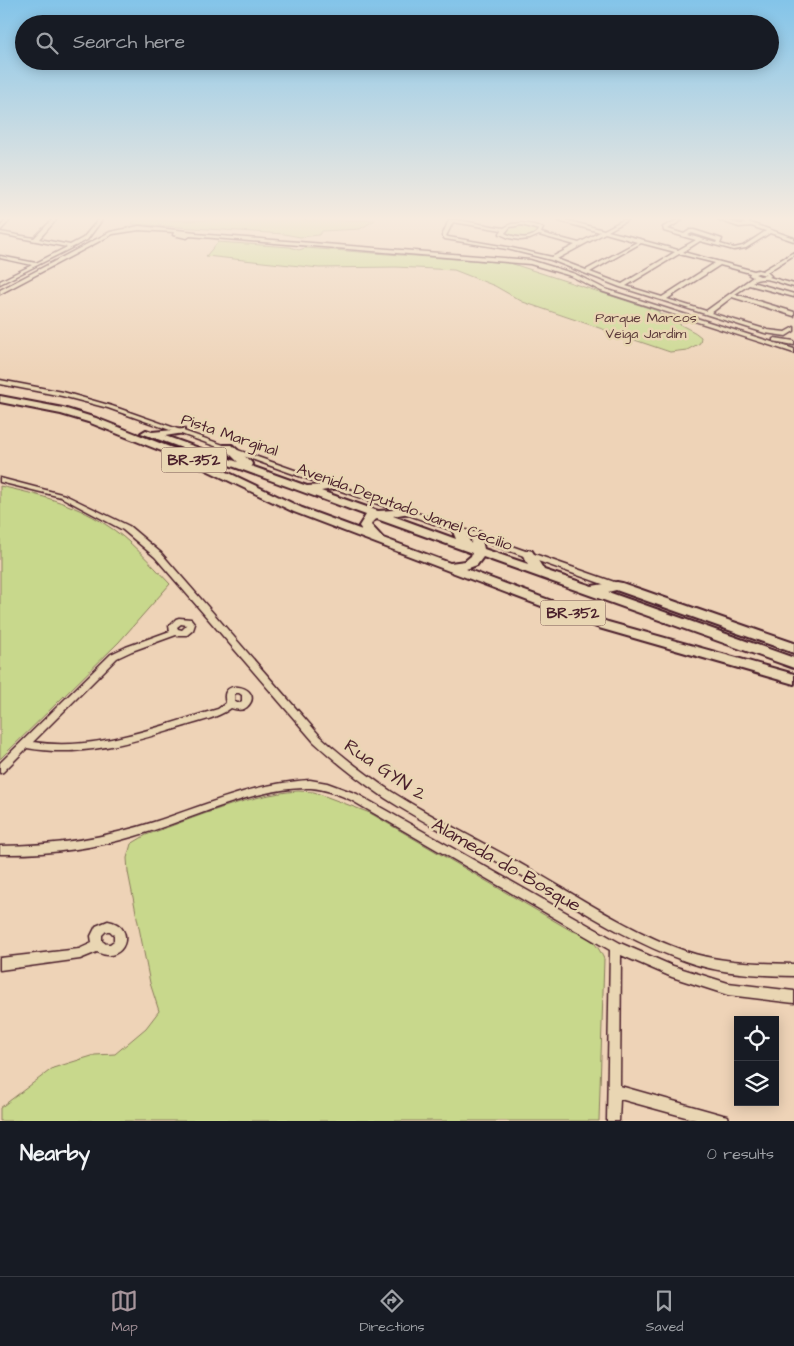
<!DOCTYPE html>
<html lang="en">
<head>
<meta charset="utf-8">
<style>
	:root { --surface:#171b24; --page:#242831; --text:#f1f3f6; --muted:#9ea1a6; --line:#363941; --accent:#a6949b }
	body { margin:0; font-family:"Architects Daughter",sans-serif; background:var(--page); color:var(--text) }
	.controls { position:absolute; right:15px; bottom:15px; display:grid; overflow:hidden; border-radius:0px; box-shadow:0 2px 12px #0003 }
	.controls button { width:45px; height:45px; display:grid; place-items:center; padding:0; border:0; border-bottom:1px solid var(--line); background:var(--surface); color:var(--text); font:25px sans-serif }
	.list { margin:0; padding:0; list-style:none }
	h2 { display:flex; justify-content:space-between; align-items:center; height:65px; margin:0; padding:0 20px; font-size:21px }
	h2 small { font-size:16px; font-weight:400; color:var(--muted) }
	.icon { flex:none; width:28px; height:28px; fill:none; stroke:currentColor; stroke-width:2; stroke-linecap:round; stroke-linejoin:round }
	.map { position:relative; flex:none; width:794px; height:1121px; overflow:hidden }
	.search { position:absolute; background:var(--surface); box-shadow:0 2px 12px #0003; left:15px; right:15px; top:15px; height:55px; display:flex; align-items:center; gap:12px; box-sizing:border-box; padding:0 18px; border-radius:28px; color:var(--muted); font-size:19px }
	.sheet { height:155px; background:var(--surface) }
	nav { display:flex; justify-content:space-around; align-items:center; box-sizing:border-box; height:70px; border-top:1px solid var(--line); background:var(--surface); font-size:14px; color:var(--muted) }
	nav a { display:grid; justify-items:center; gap:2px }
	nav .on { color:var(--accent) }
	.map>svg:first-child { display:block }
</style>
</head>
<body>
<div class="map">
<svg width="794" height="1121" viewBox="0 0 794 1121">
	<rect width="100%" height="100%" fill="#eed3b7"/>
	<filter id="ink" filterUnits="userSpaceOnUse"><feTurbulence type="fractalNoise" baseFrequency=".02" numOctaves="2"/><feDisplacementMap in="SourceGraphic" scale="10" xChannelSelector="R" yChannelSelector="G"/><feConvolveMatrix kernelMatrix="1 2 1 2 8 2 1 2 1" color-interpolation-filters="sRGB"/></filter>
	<g filter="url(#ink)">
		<path fill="#c8d88c" stroke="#897c5c" d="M 134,220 L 375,220 L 360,229 L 322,231 L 319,235 L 300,237 L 284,234 L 132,224 Z
			M 515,225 L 539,230 L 529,238 L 504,233 L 511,226 Z
			M 218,242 L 290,247 L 299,250 L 305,248 L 510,263 L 658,311 L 660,314 L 677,320 L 675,321 C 684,328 694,330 701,337 L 700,343 L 687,350 L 670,352 L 523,302 L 495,286 L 454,270 L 396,267 L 319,268 L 206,256 Z
			M 0,486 C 36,494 73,503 105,524 C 130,539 150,563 170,584 L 119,642 L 0,759 Z
			M 298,791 L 314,792 L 370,813 L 570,930 C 588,936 596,941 604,959 L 599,1121 L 0,1121 L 0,1108 L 53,1068 L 95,1055 L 115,1054 L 146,1028 L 159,1011 L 150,983 L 128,872 L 127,858 L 131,844 L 146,835 C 195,818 246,795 298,791 Z"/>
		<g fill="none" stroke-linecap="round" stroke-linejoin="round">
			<g stroke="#4a1f2b" stroke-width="3">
				<path id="minor" d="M 6,220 L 10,220 L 0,231 L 0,227 Z
					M 52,220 L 56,220 L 39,239 L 70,245 L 83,238 L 98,220 L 102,220 L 87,240 L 0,284 L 0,281 L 32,265 L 0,258 L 0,256 L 36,263 L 67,247 L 0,234 L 0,232 L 34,238 Z
					M 449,220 L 457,220 L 504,228 L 511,224 L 522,223 L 534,225 L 543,228 L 541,233 L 579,243 L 600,232 L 559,221 L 559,220 L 565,220 L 604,230 L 623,220 L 628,220 L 608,231 L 644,240 L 644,241 L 678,250 L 696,240 L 664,231 L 663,227 L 677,220 L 682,220 L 668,229 L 684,234 L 690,230 L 694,230 L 722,239 L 720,244 L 734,248 L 743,246 L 766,231 L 751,226 L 739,227 L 719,220 C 728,219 736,225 746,224 L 737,220 L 742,220 L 794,238 L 794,241 L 770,233 L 746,248 L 734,250 L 700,241 L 683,252 L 754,271 L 758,270 L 762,271 L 794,252 L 794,255 L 767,272 L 771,276 L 769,277 L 794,284 L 794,287 C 781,284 763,274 752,282 L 794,294 L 794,297 L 749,285 L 735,294 L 794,312 L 794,316 L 732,297 L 711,313 L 768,330 L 785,332 L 794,327 L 794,331 L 786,336 L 765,333 L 620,287 L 551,260 L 507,249 L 445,239 L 442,236 ZM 453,222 L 502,230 L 500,233 L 500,234 L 509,238 L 520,240 L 530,239 L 539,235 L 575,245 L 552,257 L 507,247 L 448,237 L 446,236 ZM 522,225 L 539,230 C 532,241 515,238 505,233 L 510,227 ZM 605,233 L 637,242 L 586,270 L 557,259 ZM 692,233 L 717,241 L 716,243 L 688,235 ZM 641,243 L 675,252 L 622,284 L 590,272 ZM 679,254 L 715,263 L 662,297 L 626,286 ZM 720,265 L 750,273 L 749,275 L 753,277 L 706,311 L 667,299 ZM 758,273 L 766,275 L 760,276 L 755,274 Z
					M 0,478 L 65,495 L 129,526 L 161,553 L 320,736 C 343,757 367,775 392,792 C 436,820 483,842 528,868 C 579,897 629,931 685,951 C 720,963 758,963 794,964 L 794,976 C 758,975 720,974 685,961 C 627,941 574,905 521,875 C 476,849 429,826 385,798 C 360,781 336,762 314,742 L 155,557 L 123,530 L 61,497 L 0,482 Z
					M 179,618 L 191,619 L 195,624 L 193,630 L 187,635 L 176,635 L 132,651 L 117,658 L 33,742 C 95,752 159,726 218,709 L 226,703 C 217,675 267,688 247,707 C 242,711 237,710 231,708 C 218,718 200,721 185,726 C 133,742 82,758 27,748 L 3,772 L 0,773 L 0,763 L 111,654 L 126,647 L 170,631 L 169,626 L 176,619 ZM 181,624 L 187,625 L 182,630 L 178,629 L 177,627 ZM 236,693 L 239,693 L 242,695 L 242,701 L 239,703 L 237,703 L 234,701 L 234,695 Z
					M 310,780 L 327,783 L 357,794 L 620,943 L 673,966 L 728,983 L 794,991 L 794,1003 L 728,995 L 672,977 L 621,955 L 620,1086 L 723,1115 L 728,1116 L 729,1121 L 700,1121 L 620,1099 L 619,1121 L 607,1121 L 610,950 L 351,800 C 338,794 325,789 311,788 C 255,786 189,821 135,836 C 91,849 46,855 0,854 L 0,846 C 53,846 106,838 157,821 C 208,804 255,783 310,780 Z
					M 108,921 C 138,926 125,966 97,952 L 80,959 L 0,970 L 0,958 L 79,949 L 92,943 L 91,936 L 96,926 ZM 106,931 L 110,931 L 114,935 L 114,941 L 110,944 L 106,944 L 102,941 L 102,935 Z"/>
			</g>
			<g stroke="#4a1f2b" stroke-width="3">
				<path id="tertiary" d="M 139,226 L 196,232 L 196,234 L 530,260 L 575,274 L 605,289 L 794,349 L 794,353 L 601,291 L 571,276 L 530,264 L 190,236 L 187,238 L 173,235 L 174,232 L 139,230 L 113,234 L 0,294 L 0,290 L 110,232 Z
					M 775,338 L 794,341 L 794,345 L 773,341 L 773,339 Z
					M 0,380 L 63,392 L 112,406 L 620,584 L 622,586 L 617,589 L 614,588 L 108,408 L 62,396 L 0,384 Z"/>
			</g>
			<g stroke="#4a1f2b" stroke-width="4">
				<path id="trunk" d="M 0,396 L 63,408 L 96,418 L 200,459 L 302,508 L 362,530 L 359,526 L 366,515 L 141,433 L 146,430 L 152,432 L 184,429 L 184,433 L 165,436 L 238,462 L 223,447 L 224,445 L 232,445 L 251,462 L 252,464 L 251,466 L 307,486 L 339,484 L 341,486 L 339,488 L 321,491 L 378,511 L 409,509 L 411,511 L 409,513 L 393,516 L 456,539 L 452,529 L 458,525 L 462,526 L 471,544 L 472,532 L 480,532 L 484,549 L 528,564 L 522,554 L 528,550 L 532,551 L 544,570 L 592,586 L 617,582 L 622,583 L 794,643 L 794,653 L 616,590 L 608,592 L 794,658 L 794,668 L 483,557 L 477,565 L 466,569 L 608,622 L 794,674 L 794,684 L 599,628 L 294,512 L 192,463 L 88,422 L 61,414 L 0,402 ZM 377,519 L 472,553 L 471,556 L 465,561 L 450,563 L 383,538 L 371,525 L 373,521 Z"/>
			</g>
			<use href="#minor" fill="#e9d6b3" fill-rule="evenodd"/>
			<use href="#tertiary" fill="#e9d6b3" fill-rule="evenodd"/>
			<use href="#trunk" fill="#e9d6b3" fill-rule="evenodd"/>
		</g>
	</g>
	<linearGradient id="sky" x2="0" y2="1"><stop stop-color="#83c4e9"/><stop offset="0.58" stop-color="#f7ebdf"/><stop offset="1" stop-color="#f7ebdf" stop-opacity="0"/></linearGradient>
	<rect width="794" height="377" fill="url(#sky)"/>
	<g text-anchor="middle" stroke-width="5" stroke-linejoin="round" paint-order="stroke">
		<g font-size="14" fill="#5d3b3a" stroke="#e9d6b3">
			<text x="646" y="322">Parque Marcos<tspan x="646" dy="16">Veiga Jardim</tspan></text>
		</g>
		<g fill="#e9d6b3" stroke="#7a5654" stroke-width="1">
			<rect x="161.5" y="447.5" width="65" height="25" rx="4"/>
			<rect x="540.5" y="600.5" width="65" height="25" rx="4"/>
		</g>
		<g font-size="15" font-weight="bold" fill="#4a1f2b">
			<text x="194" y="465">BR-352</text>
			<text x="573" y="618">BR-352</text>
		</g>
		<g font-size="16" fill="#4a1f2b" stroke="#e9d6b3">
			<text transform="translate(230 434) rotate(19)" y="6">Pista Marginal</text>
			<text transform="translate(405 506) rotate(20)" y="6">Avenida Deputado Jamel Cecilio</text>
		</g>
		<g font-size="19" fill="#4a1f2b" stroke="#e9d6b3">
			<text transform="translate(386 769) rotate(34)" y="7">Rua GYN 2</text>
			<text transform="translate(507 864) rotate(30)" y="7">Alameda do Bosque</text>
		</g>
	</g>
</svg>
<div class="controls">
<button><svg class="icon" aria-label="locate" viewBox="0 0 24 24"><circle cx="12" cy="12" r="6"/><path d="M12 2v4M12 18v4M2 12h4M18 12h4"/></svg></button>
<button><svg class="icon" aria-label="layers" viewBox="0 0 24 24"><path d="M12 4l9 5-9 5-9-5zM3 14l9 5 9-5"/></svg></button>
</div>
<div class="search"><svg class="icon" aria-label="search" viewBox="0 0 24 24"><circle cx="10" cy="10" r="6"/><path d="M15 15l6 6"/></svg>Search here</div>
</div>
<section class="sheet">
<h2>Nearby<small>0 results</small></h2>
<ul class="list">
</ul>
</section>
<nav>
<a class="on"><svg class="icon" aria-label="map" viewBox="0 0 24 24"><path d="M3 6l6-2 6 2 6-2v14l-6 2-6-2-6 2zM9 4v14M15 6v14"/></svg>Map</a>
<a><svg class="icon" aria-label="directions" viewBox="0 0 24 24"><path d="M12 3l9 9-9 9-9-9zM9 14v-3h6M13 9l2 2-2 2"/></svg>Directions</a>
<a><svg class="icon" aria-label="saved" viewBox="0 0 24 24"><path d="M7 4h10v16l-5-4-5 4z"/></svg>Saved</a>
</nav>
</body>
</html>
